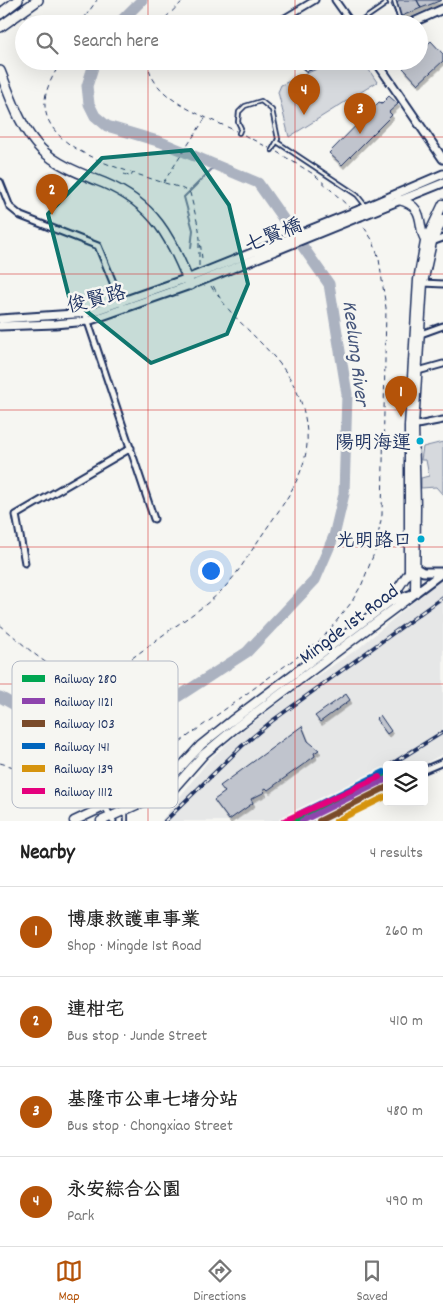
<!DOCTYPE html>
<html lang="en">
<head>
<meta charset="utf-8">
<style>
	:root { --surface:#fff; --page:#f2f2f2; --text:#222; --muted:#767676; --line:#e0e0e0; --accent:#b45309 }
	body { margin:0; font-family:Dekko,"LXGW WenKai TC",sans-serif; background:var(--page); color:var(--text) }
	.controls { position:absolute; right:15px; bottom:15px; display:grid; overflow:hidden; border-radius:5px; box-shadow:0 5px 20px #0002 }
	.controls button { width:45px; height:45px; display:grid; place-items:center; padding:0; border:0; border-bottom:1px solid var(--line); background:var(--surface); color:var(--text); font:25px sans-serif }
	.you { position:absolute; left:210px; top:570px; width:18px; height:18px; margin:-12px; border:4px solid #fff; border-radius:50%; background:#1a73e8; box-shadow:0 0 0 8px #1a73e833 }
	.badge { display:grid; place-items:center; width:32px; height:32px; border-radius:50%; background:var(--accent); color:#fff; font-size:16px; font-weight:700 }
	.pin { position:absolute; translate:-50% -41px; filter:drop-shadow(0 1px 2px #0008) }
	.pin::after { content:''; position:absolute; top:26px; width:18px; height:15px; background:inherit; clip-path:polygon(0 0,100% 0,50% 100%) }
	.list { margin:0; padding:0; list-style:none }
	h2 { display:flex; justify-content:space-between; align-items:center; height:65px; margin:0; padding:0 20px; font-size:21px }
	h2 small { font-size:16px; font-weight:400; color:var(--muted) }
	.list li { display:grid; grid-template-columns:32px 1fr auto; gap:15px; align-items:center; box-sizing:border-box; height:90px; padding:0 20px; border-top:1px solid var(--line) }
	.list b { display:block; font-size:19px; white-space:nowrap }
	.list p { margin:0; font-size:16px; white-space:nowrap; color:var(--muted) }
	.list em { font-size:16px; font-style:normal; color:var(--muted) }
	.icon { flex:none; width:28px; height:28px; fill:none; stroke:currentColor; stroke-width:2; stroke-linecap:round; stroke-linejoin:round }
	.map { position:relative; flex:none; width:443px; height:821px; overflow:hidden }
	.search { position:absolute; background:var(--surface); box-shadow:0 5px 20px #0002; left:15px; right:15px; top:15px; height:55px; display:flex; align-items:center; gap:12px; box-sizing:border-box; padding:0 18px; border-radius:28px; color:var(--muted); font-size:19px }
	.sheet { height:425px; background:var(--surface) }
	nav { display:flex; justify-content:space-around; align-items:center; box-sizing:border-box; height:70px; border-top:1px solid var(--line); background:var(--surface); font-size:14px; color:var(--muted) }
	nav a { display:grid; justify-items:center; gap:2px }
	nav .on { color:var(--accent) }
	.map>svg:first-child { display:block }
</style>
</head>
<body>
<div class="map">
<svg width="443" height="821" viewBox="0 0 443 821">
	<defs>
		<filter id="shadow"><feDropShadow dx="2" dy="3.5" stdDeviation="0" flood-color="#0004"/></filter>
	</defs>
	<rect width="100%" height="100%" fill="#f6f6f2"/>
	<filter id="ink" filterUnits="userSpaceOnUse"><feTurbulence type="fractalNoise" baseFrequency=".02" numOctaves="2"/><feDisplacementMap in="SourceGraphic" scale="10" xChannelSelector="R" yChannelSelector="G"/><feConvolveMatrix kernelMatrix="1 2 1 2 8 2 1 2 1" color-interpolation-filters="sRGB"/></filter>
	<g filter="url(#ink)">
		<path fill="#e6e7e7" d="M 443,577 L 443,754 L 422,765 L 387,765 L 387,782 L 309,821 L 161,821 L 208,761 L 238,734 L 302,686 L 359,648 Z"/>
		<path fill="#d6d9dd" stroke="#78849e" d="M 335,61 L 363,61 L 377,82 L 289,137 L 278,92 L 281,85 Z
			M 443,442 L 443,495 L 436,487 L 421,488 L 421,478 L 429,476 L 426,460 L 421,460 L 423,447 Z"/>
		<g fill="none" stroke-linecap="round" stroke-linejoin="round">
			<path stroke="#717e99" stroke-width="2" d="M 191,248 L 193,230 L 184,197 L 216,165
				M 116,737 L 128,774 L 144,786
				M 159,798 L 169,806"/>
			<path stroke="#abb2c0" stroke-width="11" d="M 118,24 L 142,0
				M 0,697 L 58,729 L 116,737 L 247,652 L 315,580 L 334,536 L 344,494 L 347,394 L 329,284 L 258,183 L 161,142 L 107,126 L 95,116 L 89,104 L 87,86 L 95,61"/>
		</g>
		<path fill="#c0c4cd" stroke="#1b2f5e" filter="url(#shadow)" d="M 400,0 L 417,0 L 421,8 L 397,18 L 391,4 Z
			M 417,0 L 442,0 L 421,8 Z
			M 431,41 L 443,54 L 443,61 L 418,84 L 403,68 L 409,61 L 419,61 L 419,52 Z
			M 389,96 L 398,104 L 389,112 L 392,115 L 342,165 L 329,153 L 379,102 L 382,103 Z
			M 346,694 L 350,700 L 320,722 L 315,716 Z
			M 380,715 L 391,731 L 387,734 L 376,719 Z
			M 302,726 L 308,741 L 319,750 L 314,753 L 315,756 L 268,790 L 266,788 L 263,790 L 265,792 L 251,799 L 253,803 L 229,820 L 214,800 L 225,792 L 220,786 Z"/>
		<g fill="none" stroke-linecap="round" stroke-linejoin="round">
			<g stroke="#1b2f5e" stroke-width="6">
				<path id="lane" d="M 394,0 L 401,24
					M 357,24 L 386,4 L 384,0
					M 298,61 L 307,69 L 328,61
					M 239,133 L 241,128 L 238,122 L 239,112 L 245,106 L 261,101 L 272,110 L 278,139 L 272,150
					M 277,142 L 357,195 L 365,205
					M 126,821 L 126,813"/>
			</g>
			<g stroke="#1b2f5e" stroke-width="9">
				<path id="street" d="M 335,0 L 352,24
					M 275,24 L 315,0
					M 0,182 L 10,207 L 21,216 L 98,246 L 122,304
					M 432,242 L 443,238
					M 423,283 L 443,284
					M 85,313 L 154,519
					M 418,335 L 443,326
					M 418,371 L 443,364
					M 412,426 L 443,420
					M 25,563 L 16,515 L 131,448
					M 424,770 L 443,762
					M 106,808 L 113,821
					M 317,821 L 387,788"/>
			</g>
			<g stroke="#1b2f5e" stroke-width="11">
				<path id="secondary" d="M 409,24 L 443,9
					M 376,61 L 443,159
					M 359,210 L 443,174
					M 361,216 L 443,183
					M 0,319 L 89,313 L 191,277
					M 0,326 L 55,324 L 88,321 L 193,284
					M 416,568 L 423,572 L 442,572
					M 389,602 L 415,593 L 443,572"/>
			</g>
			<g stroke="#1b2f5e" stroke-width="11">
				<path id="primary" d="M 399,200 C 429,207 415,229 427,242
					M 409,574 L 409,426 L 418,280 L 425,242 L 443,204
					M 74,821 L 161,780 L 178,770 L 201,745 L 231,721 L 389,602 L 409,572
					M 101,821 L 174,788 L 204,754 L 234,729 L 415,593 L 416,507 L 414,425 L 423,283 L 432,242 L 443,219"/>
			</g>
			<g stroke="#1b2f5e" stroke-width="12">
				<path id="highway" d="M 0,14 L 18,0
					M 0,27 L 38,0
					M 0,71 C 11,98 20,128 41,149 C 58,166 82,174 104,183 C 154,204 171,237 190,285"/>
			</g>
			<path stroke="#1b2f5e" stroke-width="1" stroke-dasharray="5 4" stroke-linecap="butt" d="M 80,24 L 97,0
				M 159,24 L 184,0
				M 61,61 C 55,73 46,86 45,100 C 41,150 123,169 158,181 C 170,185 180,186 190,193 L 199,229 L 202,259
				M 148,61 C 149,99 207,117 236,131
				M 244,135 L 269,148
				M 277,152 L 315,175 L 349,207
				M 124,174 L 131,177 L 133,172
				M 163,183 L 206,117
				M 199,243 L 199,268
				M 211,286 L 215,293
				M 0,625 C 21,641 54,677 82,677 C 112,677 136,655 159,638 C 179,623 201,610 219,593 C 235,578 246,559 258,541 C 279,509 310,474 307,433 C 304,393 287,369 259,341 C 242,323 222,307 212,283
				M 0,763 L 65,782 L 109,781 L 117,791 L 112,795
				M 162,772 L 166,756 L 173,747 L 322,639 L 351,603 L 362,584 L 375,551 L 382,515 L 386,308 L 379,259 L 373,241 L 362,224"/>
			<use href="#lane" stroke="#f6f6f2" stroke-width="2.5"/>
			<use href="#street" stroke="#f6f6f2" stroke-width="5"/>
			<use href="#secondary" stroke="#f6f6f2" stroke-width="7"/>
			<use href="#primary" stroke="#f6f6f2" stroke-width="8"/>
			<use href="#highway" stroke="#f6f6f2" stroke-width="9"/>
			<g stroke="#1b2f5e" stroke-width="4">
				<path id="rail" d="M 390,765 L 443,732
					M 325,801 L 387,769
					M 165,821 L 242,746 L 272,721 L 443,597
					M 292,821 L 311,807"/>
			</g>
			<use href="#rail" stroke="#f6f6f2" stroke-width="2" stroke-dasharray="5.5" stroke-linecap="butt"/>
			<g stroke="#1b2f5e" stroke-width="11" stroke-linecap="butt">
				<path id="secondary-bridge" d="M 194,276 L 359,210
					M 196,283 L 361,216"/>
			</g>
			<use href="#secondary-bridge" stroke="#f6f6f2" stroke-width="7"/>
			<g stroke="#f6f6f2" stroke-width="10">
				<path id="rail-1" d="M 295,821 L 387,776"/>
			</g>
			<g stroke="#f6f6f2" stroke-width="10">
				<path id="rail-2" d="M 302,821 L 387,779"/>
			</g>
			<g stroke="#f6f6f2" stroke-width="10">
				<path id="rail-3" d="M 319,821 L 387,787"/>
			</g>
			<g stroke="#f6f6f2" stroke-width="10">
				<path id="rail-4" d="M 299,814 L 384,772"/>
			</g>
			<g stroke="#f6f6f2" stroke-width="10">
				<path id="rail-5" d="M 336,821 L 387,796"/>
			</g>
			<g stroke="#f6f6f2" stroke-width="10">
				<path id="rail-6" d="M 284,821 L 379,777"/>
			</g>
			<use href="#rail-1" stroke="#00a651" stroke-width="6"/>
			<use href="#rail-2" stroke="#8e44ad" stroke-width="6"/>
			<use href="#rail-3" stroke="#7a4b2a" stroke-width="6"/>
			<use href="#rail-4" stroke="#0065bd" stroke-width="6"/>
			<use href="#rail-5" stroke="#d6940e" stroke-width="6"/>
			<use href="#rail-6" stroke="#e5007d" stroke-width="6"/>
		</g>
	</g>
	<path fill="#0f766e" fill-opacity="0.2" stroke="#0f766e" stroke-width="4" stroke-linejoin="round" d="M 191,150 L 229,205 L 248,284 L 227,334 L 151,363 L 69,297 L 48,214 L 102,158 Z"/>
	<path fill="none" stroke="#d62828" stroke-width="1" stroke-opacity="0.55" d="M 148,0 L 148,24M 295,0 L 295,24M 148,61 L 148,821M 295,61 L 295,821M 0,137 L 443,137M 0,274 L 443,274M 0,410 L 443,410M 0,547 L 443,547M 0,684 L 443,684"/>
	<g fill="#00a9ce" stroke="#f6f6f2" stroke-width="2">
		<circle cx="420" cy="441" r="4.5"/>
		<circle cx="421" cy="539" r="4.5"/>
	</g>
	<g text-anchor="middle" stroke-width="5" stroke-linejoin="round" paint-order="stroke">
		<g font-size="19" fill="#1b2f5e" stroke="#f6f6f2" text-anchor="end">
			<text x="411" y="448">陽明海運</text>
			<text x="412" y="546">光明路口</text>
		</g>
		<g font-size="20" fill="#1b2f5e" stroke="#f6f6f2">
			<text transform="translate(273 234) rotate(-22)" y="7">七賢橋</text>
			<text transform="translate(96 298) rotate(-14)" y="7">俊賢路</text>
			<text transform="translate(348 623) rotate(-37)" y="7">Mingde 1st Road</text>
		</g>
		<g font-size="21" font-style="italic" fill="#46567b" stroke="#f6f6f2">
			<text transform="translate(357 353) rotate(83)" y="7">Keelung River</text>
		</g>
	</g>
	<rect x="12" y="661" width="166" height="147" rx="8" fill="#f6f6f2" stroke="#b4bac6" stroke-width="1"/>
	<rect x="22" y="675" width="23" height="7" fill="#00a651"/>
	<rect x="22" y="698" width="23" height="6" fill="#8e44ad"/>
	<rect x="22" y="720" width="23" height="7" fill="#7a4b2a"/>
	<rect x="22" y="743" width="23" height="6" fill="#0065bd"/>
	<rect x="22" y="765" width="23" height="7" fill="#d6940e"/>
	<rect x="22" y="788" width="23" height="6" fill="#e5007d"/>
	<g font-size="14" fill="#1b2f5e">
		<text x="54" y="683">Railway 280</text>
		<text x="54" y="706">Railway 1121</text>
		<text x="54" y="728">Railway 103</text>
		<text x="54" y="751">Railway 141</text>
		<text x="54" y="773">Railway 139</text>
		<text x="54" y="796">Railway 1112</text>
	</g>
</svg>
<div class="controls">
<button><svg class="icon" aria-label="layers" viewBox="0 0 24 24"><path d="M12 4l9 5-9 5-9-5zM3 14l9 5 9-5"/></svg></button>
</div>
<div class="you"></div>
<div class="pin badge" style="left:401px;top:417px">1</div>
<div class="pin badge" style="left:52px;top:215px">2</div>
<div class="pin badge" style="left:360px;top:134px">3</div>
<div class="pin badge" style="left:304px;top:115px">4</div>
<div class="search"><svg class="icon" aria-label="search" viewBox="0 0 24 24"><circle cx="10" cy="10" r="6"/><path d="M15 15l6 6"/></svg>Search here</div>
</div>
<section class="sheet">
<h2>Nearby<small>4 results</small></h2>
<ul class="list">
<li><span class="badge">1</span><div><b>博康救護車事業</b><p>Shop · Mingde 1st Road</p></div><em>260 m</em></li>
<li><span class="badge">2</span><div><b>連柑宅</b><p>Bus stop · Junde Street</p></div><em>410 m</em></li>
<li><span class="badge">3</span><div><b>基隆市公車七堵分站</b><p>Bus stop · Chongxiao Street</p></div><em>480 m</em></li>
<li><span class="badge">4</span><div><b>永安綜合公園</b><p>Park</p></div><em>490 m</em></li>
</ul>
</section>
<nav>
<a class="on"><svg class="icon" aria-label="map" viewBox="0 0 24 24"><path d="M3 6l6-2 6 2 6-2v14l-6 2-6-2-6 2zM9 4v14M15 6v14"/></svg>Map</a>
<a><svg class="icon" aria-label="directions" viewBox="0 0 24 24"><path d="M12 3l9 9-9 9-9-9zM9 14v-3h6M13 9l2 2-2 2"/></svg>Directions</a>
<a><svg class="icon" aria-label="saved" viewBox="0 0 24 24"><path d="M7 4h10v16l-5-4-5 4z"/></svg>Saved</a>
</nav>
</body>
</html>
